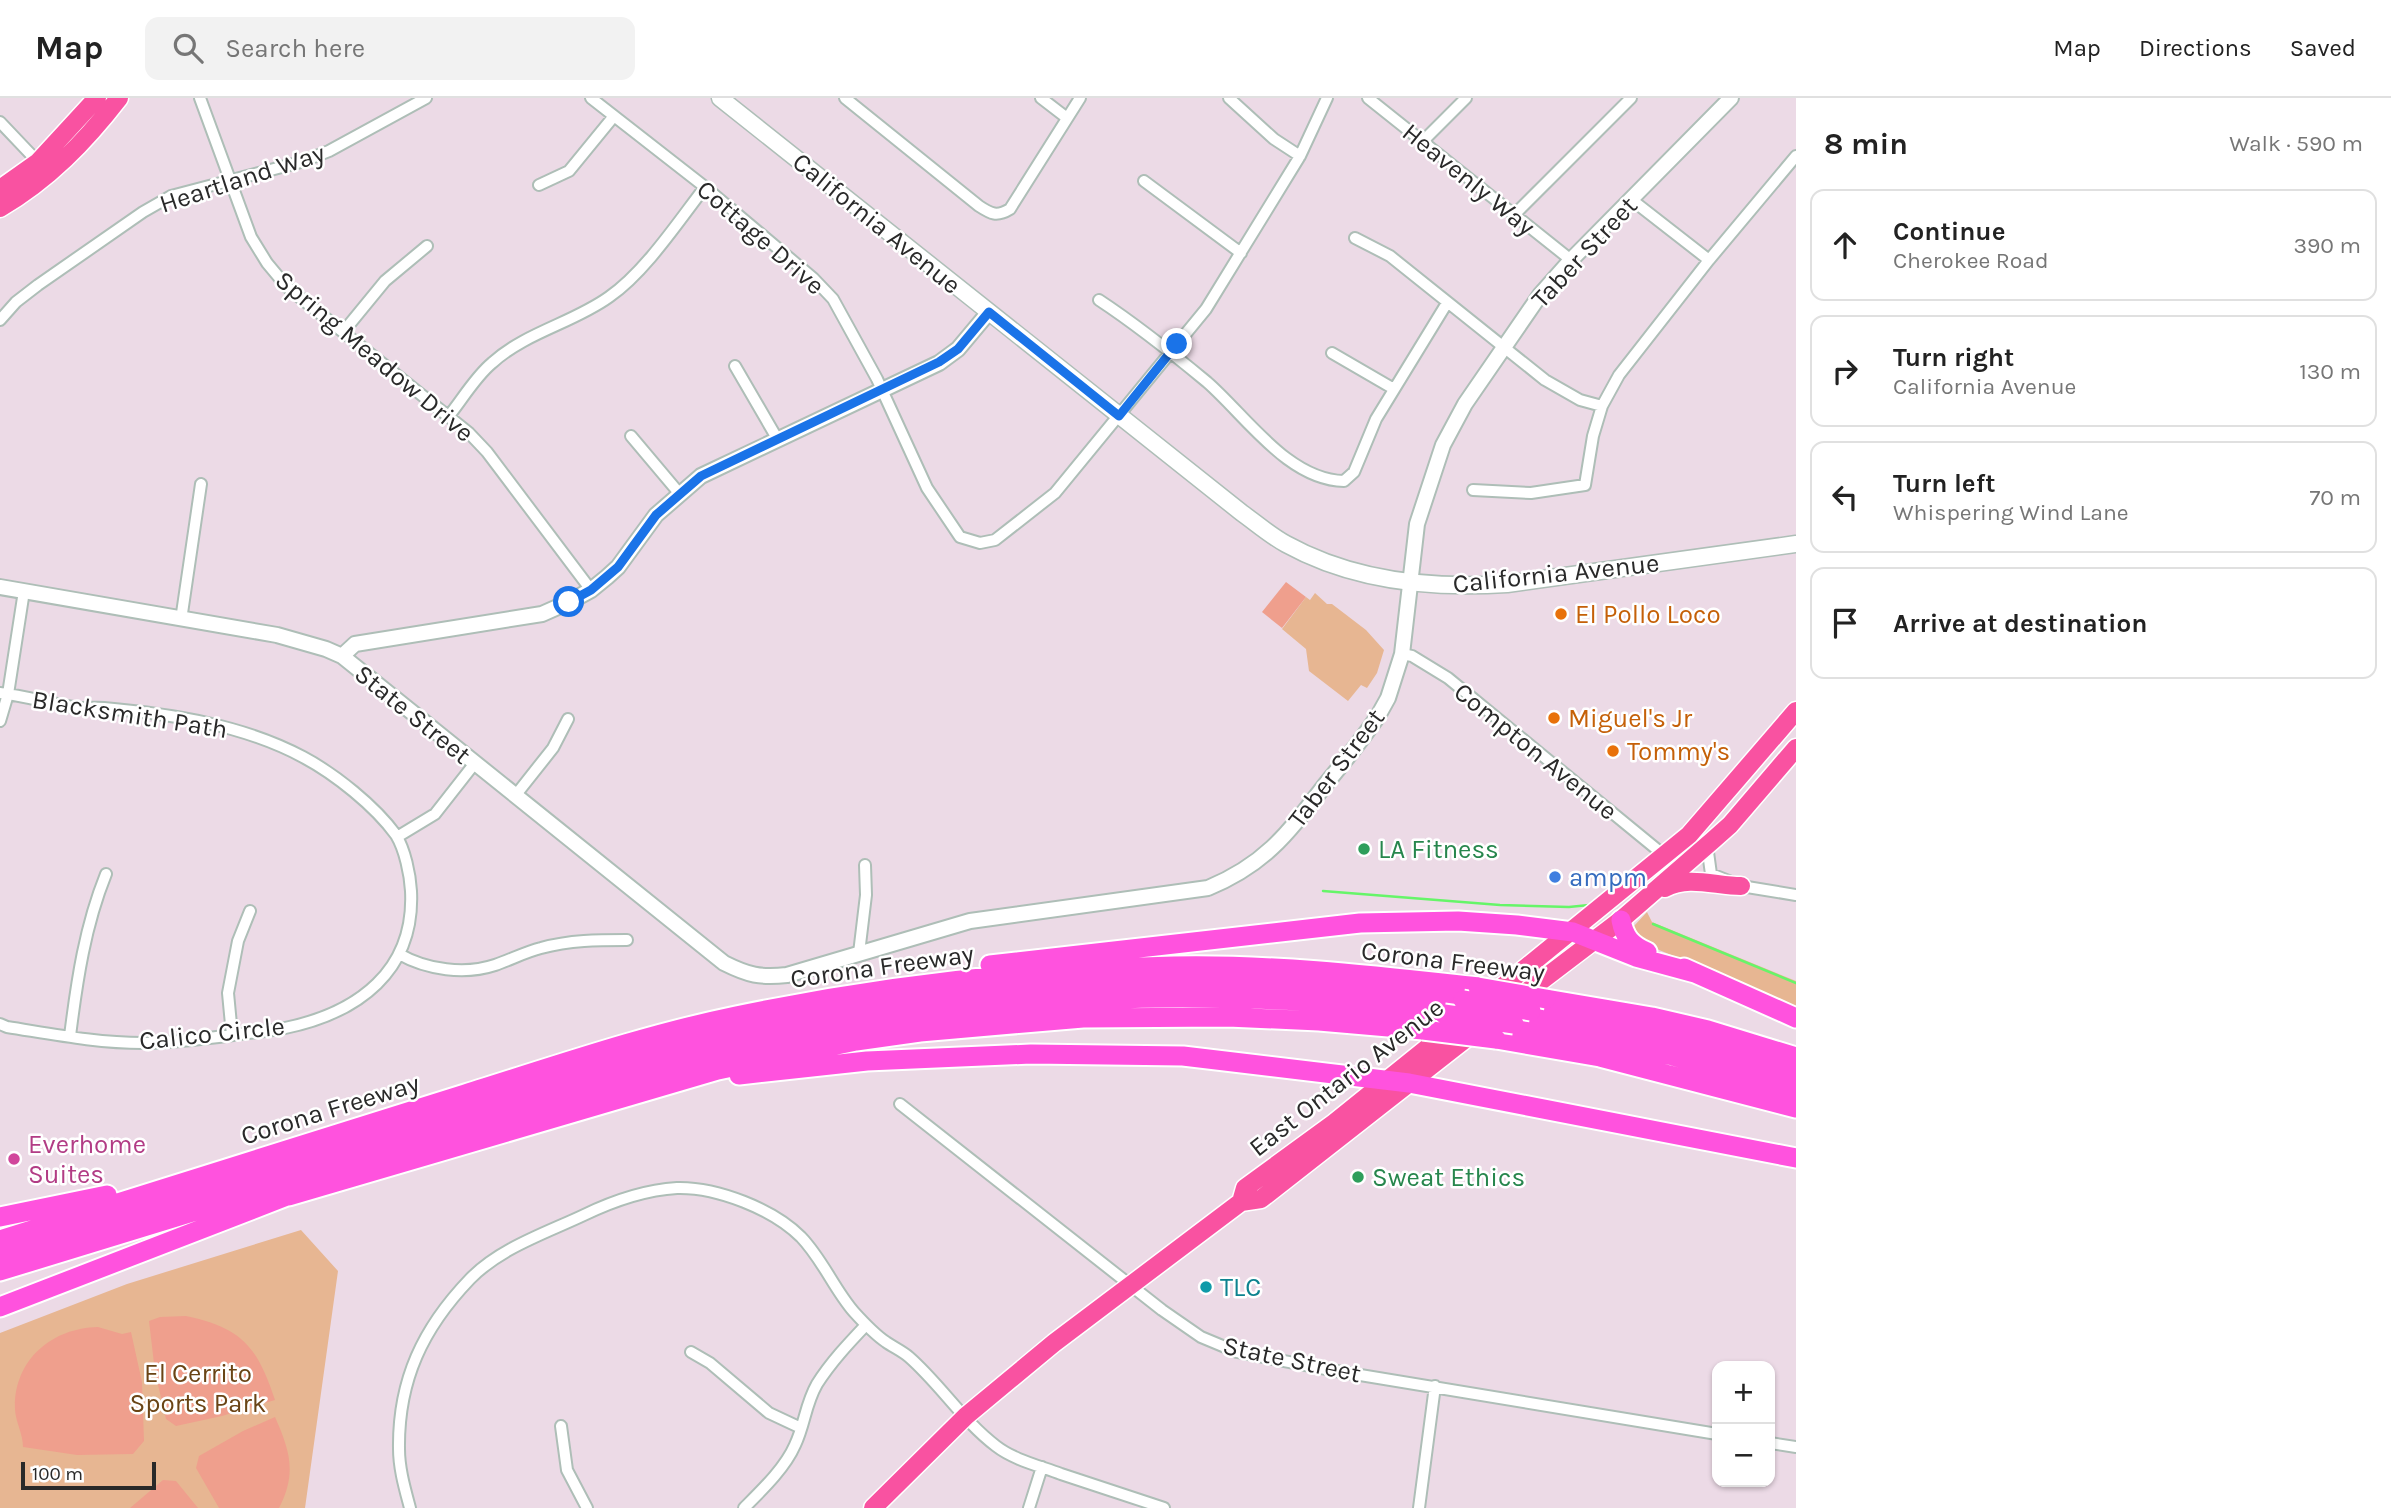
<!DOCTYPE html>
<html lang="en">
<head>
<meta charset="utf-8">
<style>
	:root { --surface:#fff; --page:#f2f2f2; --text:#222; --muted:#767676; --line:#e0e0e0 }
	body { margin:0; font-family:Karla,sans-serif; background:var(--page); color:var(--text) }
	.controls { position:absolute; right:21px; bottom:21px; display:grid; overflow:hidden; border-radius:14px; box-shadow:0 2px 5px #0004 }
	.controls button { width:63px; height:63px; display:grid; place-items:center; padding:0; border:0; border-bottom:2px solid var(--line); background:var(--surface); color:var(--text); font:35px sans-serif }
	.scale { position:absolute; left:21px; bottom:18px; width:135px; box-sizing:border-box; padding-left:7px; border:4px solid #292929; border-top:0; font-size:19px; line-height:24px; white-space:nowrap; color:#292929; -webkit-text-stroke:5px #fff; paint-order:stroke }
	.stop { position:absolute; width:21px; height:21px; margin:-16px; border:5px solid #1a73e8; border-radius:50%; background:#fff }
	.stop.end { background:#1a73e8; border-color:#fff; box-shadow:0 2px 7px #0008 }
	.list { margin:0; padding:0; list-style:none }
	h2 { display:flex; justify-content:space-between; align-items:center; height:91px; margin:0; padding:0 28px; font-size:30px }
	h2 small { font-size:23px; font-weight:400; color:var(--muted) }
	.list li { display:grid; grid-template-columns:46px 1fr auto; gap:21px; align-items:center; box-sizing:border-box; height:112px; margin:0 14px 14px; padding:0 14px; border:2px solid var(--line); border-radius:14px }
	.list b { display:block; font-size:26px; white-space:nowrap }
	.list p { margin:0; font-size:23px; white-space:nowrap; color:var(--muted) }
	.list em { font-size:23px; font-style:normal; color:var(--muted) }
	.icon { flex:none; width:38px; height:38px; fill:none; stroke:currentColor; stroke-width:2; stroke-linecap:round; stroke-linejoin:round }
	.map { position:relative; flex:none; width:1796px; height:1410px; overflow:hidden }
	header { display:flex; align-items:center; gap:42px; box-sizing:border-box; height:98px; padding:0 35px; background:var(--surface); border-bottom:2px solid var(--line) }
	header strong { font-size:33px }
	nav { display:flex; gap:38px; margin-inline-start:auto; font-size:24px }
	.search { width:490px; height:63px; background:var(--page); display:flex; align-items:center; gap:18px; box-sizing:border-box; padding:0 24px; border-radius:14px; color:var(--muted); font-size:26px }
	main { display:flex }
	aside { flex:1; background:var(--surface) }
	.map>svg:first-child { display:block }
</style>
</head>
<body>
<header>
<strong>Map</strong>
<div class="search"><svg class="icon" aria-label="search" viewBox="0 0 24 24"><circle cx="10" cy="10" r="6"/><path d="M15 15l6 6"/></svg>Search here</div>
<nav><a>Map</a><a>Directions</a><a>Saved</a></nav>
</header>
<main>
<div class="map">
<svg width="1796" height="1410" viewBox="0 0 1796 1410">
	<rect width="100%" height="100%" fill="#ecdae6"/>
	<path fill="#e7b692" d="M 1315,495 L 1327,506 L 1332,506 L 1366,532 L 1384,552 L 1377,575 L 1367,590 L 1361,587 L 1348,603 L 1309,573 L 1306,551 L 1282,531 L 1306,499 L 1310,502 Z
		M 1647,814 L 1652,824 L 1796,883 L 1796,908 L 1642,845 L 1634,828 Z
		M 301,1132 L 338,1173 L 305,1410 L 0,1410 L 0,1235 L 127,1186 Z"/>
	<path fill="#ef9f8d" d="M 1286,484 L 1306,499 L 1282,530 L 1262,514 Z
		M 186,1218 C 242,1230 257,1248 275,1302 L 222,1318 L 176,1328 L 166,1321 L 155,1274 L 149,1223 L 160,1219 Z
		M 98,1229 L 122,1236 L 131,1234 L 142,1284 L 144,1343 L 133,1356 L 77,1357 L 23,1349 C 23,1336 16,1325 15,1312 C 13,1263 51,1230 98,1229 Z
		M 275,1319 C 290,1353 297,1375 279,1410 L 219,1410 L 196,1370 L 199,1358 L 243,1333 Z
		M 163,1382 L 176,1383 L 198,1410 L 130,1410 Z"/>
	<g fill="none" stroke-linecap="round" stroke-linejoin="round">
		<path stroke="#66f569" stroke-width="2.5" d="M 1323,793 L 1500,807 L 1569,809 L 1589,807
			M 1653,826 L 1796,885"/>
		<g stroke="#aebeb7" stroke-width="14">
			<path id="minor" d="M 200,0 L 251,139 L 267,165 L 287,189 L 469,335 L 487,354 L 591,492
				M 591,0 L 705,89 L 813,180 L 833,201 L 877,281 L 927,390 L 960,439 L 980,445 L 995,442 L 1055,395 L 1206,211 L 1300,58 L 1327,0
				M 845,0 L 979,108 C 991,116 997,119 1010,111 L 1080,0
				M 1041,0 L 1067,20
				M 1229,0 L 1274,41 L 1300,58
				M 1368,0 L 1571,162
				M 0,24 L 38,64
				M 1423,43 L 1466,0
				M 1144,83 L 1241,155
				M 539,87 L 569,73 L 614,18
				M 1632,102 L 1709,162
				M 1514,117 L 1631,0
				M 1355,140 L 1390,158 L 1545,282 L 1580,302 L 1602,308
				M 1099,202 C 1137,227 1172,255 1207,284 C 1246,318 1288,382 1344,383 L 1354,374 L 1376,321 L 1447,205
				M 0,222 L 16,204 L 38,187 L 143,114 L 171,98 L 301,64 L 329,53 L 426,0
				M 344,233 L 385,183 L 427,148
				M 1332,255 L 1394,291
				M 735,268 L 778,342
				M 448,319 C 462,302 475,279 492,265 C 526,234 573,225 609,199 C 645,174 678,124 705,89
				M 631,338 L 679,395
				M 1473,392 L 1531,395 L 1585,387 L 1593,338 L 1602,308 L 1619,277 L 1709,162 L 1796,58
				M 181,522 L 201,386
				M 1402,556 L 1412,558 L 1448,580 L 1665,758
				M 0,595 C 25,598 48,605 73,609 C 83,611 94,609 104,610 C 172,616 243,627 303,659 C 335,676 375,708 396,737 C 405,752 410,776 411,793 C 415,873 358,915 285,930 C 268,934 250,934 233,937 C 203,941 173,945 143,945 C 97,945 52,936 7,929 L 0,926
				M 0,623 L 8,596 L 24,493
				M 515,698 L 553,650 L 568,621
				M 397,739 L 435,716 L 475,665
				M 1707,747 L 1711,776 L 1741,788 L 1796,797
				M 859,855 L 866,797 L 865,767
				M 399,856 C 427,872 465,877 495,867 C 510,862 525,854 541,850 C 570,842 598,842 627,842
				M 232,937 L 228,895 L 238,843 L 250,813
				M 70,938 C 77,882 85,828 106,776
				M 900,1006 L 1162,1212 L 1201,1239 L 1237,1254 L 1336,1273 L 1717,1336
				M 691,1254 L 710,1265 L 769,1315 L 801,1330
				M 561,1328 L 567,1372 L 587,1410
				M 1770,1345 L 1796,1349
				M 410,1410 C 405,1391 399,1371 399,1351 C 398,1282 423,1230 470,1181 C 500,1150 546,1135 584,1117 C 613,1103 644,1092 677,1090 C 717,1089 773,1111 801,1139 C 823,1162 834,1191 854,1214 C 864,1225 874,1236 886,1244 C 893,1249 902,1253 909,1259 C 940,1286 963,1323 996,1348 C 1014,1362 1040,1368 1061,1376 C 1095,1387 1130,1399 1164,1410
				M 744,1410 C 762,1392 785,1370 795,1347 C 805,1326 805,1307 817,1286 C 831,1264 848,1246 866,1227
				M 1029,1410 L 1042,1369
				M 1419,1410 L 1435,1288"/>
		</g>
		<g stroke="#aebeb7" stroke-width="18">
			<path id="tertiary" d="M 0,489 L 277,537 L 326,551 L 342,558 L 724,865 C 748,877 760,880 787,877 L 970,823 L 1208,790 C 1266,766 1288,735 1325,687 C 1343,665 1362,642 1378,618 L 1388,600 L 1402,556 L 1417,426 L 1443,347 L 1465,306 L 1540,197 L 1571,162 L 1731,0
				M 342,558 L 355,546 L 542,516 L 569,504 L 591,492 L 607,479 L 618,469 L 656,417 L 701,378 L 939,265 L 958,251 L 989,214"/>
		</g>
		<g stroke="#aebeb7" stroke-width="19">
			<path id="secondary" d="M 720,0 L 1242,415 C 1256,425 1271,438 1286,446 C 1353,483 1432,491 1507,486 L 1796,446"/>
		</g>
		<g stroke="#fff" stroke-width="21">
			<path id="primary" d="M 0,91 L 38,64 L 97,0
				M 0,110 C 48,82 85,44 119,0
				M 1665,790 C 1688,777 1716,788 1741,788
				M 1490,899 L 1689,737 L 1796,613
				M 1516,902 L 1621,822 L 1712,743 L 1730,727 L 1796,650
				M 1241,1104 L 1245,1090 L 1334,1025 L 1452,930
				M 873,1410 L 966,1318 L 1054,1245 L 1241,1104 L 1261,1101 L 1477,932"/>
		</g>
		<g stroke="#fff" stroke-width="23">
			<path id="motorway" d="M 1621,822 C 1624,839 1631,847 1647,854
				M 990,867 L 1360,825 L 1458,823 L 1517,827 L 1573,834 L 1636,859 L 1695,875
				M 1684,870 L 1796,920
				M 1546,901 L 1652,919 L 1708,932 L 1796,959
				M 1531,913 L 1679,941 L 1796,975
				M 1514,926 L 1673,958 L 1796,993
				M 1496,941 L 1600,959 L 1796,1010
				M 739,977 L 867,963 L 1031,956 L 1183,958 L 1409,985 L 1796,1060
				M 289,1098 L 718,972 L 856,943 L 920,934 L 1083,920 L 1228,919 L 1319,923 L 1423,932
				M 0,1119 L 107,1097
				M 0,1142 C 155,1093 310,1044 465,996 C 555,968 644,937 736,918 C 880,888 1027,871 1174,868 C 1276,866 1377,878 1478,889
				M 0,1157 L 585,975 L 696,945 L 814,919 L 938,900 L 1071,888 L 1193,884 L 1276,885 L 1372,891 L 1463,902
				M 0,1173 L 659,971 C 696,961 734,950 772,942 C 914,915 1060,898 1205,900 C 1285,900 1365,907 1444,916
				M 0,1209 L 287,1098"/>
		</g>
		<use href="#minor" stroke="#fff" stroke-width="10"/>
		<use href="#tertiary" stroke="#fff" stroke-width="14"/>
		<use href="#secondary" stroke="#fff" stroke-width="16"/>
		<use href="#primary" stroke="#f952a1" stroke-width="18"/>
		<use href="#motorway" stroke="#ff52de" stroke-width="19"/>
		<g stroke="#fff" stroke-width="23" stroke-linecap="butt">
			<path id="motorway-bridge" d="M 1478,889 L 1546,901
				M 1463,902 L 1531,913
				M 1444,916 L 1514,926
				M 1423,932 L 1496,941"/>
		</g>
		<use href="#motorway-bridge" stroke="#ff52de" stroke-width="19"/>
	</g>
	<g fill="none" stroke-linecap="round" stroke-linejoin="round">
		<path stroke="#1a73e8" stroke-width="9" d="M 569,504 L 591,492 L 618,469 L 656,417 L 701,378 L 939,264 L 958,251 L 989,214 L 1119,318 L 1177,246"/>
	</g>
	<g fill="#e8710a" stroke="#fff" stroke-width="2.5">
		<circle cx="1561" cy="516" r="7"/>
		<circle cx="1554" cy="620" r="7"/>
		<circle cx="1613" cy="653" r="7"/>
	</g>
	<g fill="#2e9e5b" stroke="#fff" stroke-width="2.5">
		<circle cx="1364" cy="751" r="7"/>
		<circle cx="1358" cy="1079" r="7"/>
	</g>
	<circle fill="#3f7fe0" stroke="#fff" stroke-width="2.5" cx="1555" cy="779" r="7"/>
	<circle fill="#d1479c" stroke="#fff" stroke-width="2.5" cx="14" cy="1061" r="7"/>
	<circle fill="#0f9aa8" stroke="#fff" stroke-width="2.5" cx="1206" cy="1189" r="7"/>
	<g text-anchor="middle" stroke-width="5" stroke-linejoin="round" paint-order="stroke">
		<g font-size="26" fill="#292929" stroke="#fff">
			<text transform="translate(242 80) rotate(-18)" y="9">Heartland Way</text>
			<text transform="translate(1469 81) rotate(39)" y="9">Heavenly Way</text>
			<text transform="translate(877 125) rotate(39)" y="9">California Avenue</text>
			<text transform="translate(761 139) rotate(41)" y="9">Cottage Drive</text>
			<text transform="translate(1584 154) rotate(-47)" y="9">Taber Street</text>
			<text transform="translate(375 258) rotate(40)" y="9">Spring Meadow Drive</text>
			<text transform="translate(1556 475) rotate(-6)" y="9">California Avenue</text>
			<text transform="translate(130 616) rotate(9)" y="9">Blacksmith Path</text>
			<text transform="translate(413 616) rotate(39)" y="9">State Street</text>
			<text transform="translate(1536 653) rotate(39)" y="9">Compton Avenue</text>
			<text transform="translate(1336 670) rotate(-53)" y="9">Taber Street</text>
			<text transform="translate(1453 863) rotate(7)" y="9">Corona Freeway</text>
			<text transform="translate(882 868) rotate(-8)" y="9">Corona Freeway</text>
			<text transform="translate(212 935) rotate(-6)" y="9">Calico Circle</text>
			<text transform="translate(1346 979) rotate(-38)" y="9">East Ontario Avenue</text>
			<text transform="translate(330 1011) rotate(-17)" y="9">Corona Freeway</text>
			<text transform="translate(1292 1261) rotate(12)" y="9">State Street</text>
		</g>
		<g font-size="26" fill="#c56008" stroke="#fff" text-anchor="start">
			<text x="1575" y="525">El Pollo Loco</text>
			<text x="1568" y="629">Miguel's Jr</text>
			<text x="1627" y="662">Tommy's</text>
		</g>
		<g font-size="26" fill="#27864d" stroke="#fff" text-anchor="start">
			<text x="1378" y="760">LA Fitness</text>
			<text x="1372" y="1088">Sweat Ethics</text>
		</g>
		<g font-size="26" fill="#366cbe" stroke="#fff" text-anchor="start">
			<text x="1569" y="788">ampm</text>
		</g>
		<g font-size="26" fill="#b23c85" stroke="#fff" text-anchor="start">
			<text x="28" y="1055">Everhome<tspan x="28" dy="30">Suites</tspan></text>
		</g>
		<g font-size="26" fill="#0d838f" stroke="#fff" text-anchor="start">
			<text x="1220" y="1198">TLC</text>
		</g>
		<g font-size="26" fill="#6a4415" stroke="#fff">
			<text x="198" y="1284">El Cerrito<tspan x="198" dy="30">Sports Park</tspan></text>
		</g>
	</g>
</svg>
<div class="controls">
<button>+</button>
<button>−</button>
</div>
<div class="scale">100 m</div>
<div class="stop" style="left:569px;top:504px"></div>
<div class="stop end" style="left:1177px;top:246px"></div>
</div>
<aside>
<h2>8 min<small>Walk · 590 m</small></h2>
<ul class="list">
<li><svg class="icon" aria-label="ahead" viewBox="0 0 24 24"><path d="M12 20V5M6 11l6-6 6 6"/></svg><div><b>Continue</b><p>Cherokee Road</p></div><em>390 m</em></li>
<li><svg class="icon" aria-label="right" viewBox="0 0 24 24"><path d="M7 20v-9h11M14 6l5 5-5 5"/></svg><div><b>Turn right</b><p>California Avenue</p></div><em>130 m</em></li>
<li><svg class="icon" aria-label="left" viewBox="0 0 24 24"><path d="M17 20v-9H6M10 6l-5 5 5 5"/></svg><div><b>Turn left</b><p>Whispering Wind Lane</p></div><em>70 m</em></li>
<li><svg class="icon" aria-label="arrive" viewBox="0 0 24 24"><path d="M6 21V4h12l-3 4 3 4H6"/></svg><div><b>Arrive at destination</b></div></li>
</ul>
</aside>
</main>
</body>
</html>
